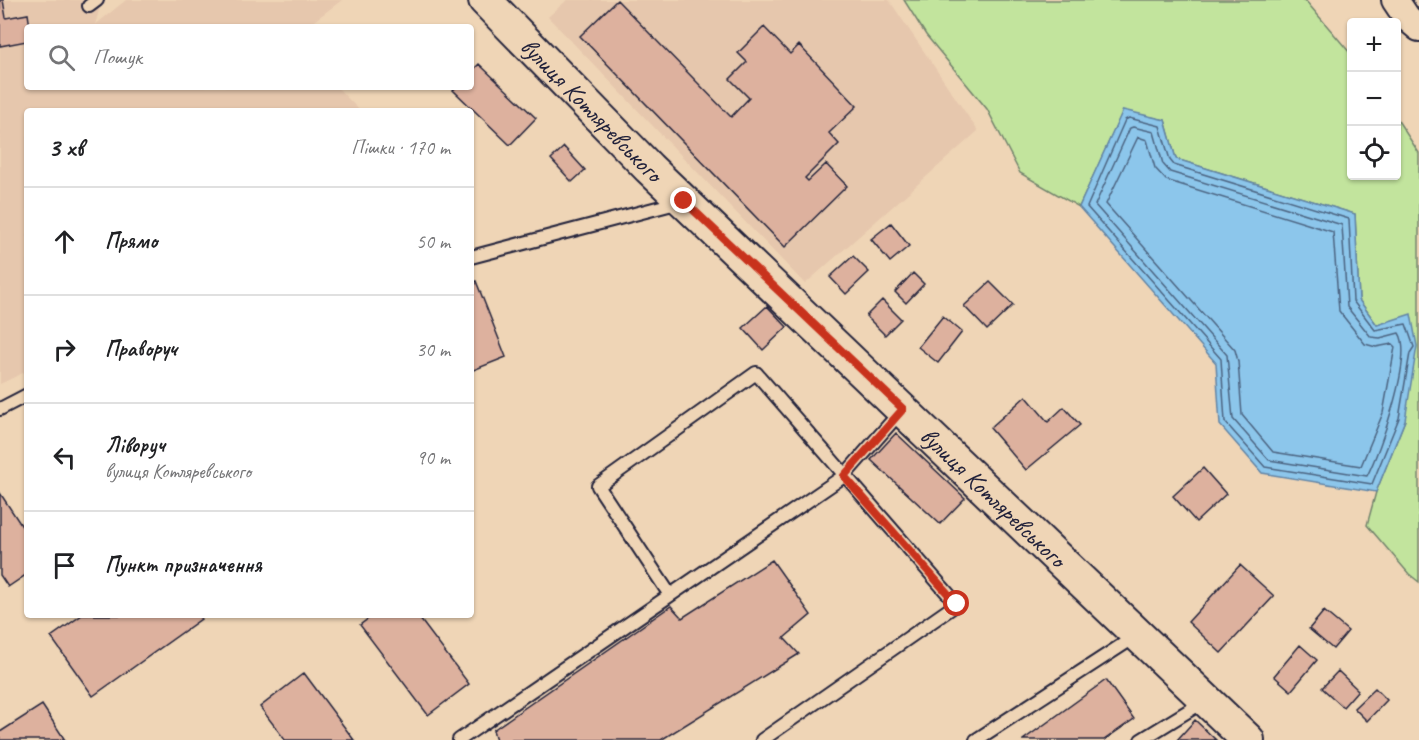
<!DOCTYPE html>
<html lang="uk">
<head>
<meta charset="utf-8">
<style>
	:root { --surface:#fff; --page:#f2f2f2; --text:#202124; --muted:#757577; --line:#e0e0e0 }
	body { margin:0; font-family:Caveat,sans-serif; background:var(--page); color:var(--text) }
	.controls { position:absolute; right:18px; top:18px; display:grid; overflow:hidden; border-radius:6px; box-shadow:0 2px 4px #0004 }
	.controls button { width:54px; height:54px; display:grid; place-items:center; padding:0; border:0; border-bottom:2px solid var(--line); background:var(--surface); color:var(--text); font:30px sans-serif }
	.stop { position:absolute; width:18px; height:18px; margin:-14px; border:4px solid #c8321e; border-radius:50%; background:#fff }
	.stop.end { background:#c8321e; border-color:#fff; box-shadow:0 2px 6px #0008 }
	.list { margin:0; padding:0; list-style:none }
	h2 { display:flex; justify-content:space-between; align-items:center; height:78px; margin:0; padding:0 24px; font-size:26px }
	h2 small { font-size:20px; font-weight:400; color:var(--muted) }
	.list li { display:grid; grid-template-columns:39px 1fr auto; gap:18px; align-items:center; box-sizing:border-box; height:108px; padding:0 24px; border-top:2px solid var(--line) }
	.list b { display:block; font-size:22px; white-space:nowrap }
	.list p { margin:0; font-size:20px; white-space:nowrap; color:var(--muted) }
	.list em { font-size:20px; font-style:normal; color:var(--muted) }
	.icon { flex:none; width:33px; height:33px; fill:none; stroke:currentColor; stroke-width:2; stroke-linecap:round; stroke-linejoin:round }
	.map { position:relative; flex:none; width:1419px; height:740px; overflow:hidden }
	.search { position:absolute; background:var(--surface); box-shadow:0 2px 4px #0004; left:24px; top:24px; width:450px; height:66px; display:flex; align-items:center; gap:15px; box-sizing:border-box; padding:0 21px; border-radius:6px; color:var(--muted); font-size:22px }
	.panel { position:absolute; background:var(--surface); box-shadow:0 2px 4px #0004; left:24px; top:108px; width:450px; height:510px; border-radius:6px }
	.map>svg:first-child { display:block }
</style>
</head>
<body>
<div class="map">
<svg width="1419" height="740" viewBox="0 0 1419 740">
	<rect width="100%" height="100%" fill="#efd5b6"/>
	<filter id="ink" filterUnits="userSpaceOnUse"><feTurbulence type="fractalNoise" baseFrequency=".0167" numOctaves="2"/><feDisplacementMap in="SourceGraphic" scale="12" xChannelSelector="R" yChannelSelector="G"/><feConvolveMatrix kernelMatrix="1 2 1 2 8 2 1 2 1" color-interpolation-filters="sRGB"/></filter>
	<g filter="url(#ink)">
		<path fill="#e6c7ad" d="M 0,0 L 102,0 L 95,25 L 126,0 L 342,0 L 306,27 L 27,27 L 27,87 L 337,87 L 360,111 L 27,111 L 27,371 L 0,384 Z
			M 567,0 L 889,0 L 978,131 L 805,284 L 548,17 Z"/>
		<path fill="#c2e49d" stroke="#72836c" stroke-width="1.5" d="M 904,0 L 1305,0 L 1351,54 L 1352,176 L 1396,176 L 1397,119 L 1419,153 L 1419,582 L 1409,574 L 1367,525 L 1376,492 L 1405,420 L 1377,325 L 1359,300 L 1355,214 L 1176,159 L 1165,120 L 1123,111 L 1079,207 L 1020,173 L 987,109 L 926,35 Z"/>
		<path fill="#8cc6eb" stroke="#6284a5" stroke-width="1.5" d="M 1123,110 L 1165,120 L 1176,159 L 1355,214 L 1359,300 L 1377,325 L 1411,314 L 1417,346 L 1405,420 L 1376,492 L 1262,473 L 1220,425 L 1216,363 L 1079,207 Z"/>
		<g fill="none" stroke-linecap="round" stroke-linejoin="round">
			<path stroke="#4c6481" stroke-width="1.5" d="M 1129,118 L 1160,126 L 1170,160 L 1174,165 L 1349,219 L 1353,301 L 1375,330 L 1406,324 L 1414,347 L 1410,353 L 1399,418 L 1372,484 L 1265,467 L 1225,422 L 1221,359 L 1087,207 L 1125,120 Z
				M 1133,127 L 1154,132 L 1163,164 L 1170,172 L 1342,225 L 1347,307 L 1371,337 L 1380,338 L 1399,333 C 1414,356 1380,451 1367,476 L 1269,460 L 1233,419 L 1227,355 L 1095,205 L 1130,128 Z
				M 1138,137 L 1147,140 L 1155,168 L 1166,180 L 1333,232 L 1339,311 L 1365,344 L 1376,347 L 1392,344 L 1395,347 L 1383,413 L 1361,466 L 1273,452 L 1242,415 L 1238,361 L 1235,350 L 1106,204 Z"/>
		</g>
		<path fill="#ddb19e" stroke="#22223b" stroke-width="1.5" d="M 0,0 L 3,0 L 6,18 L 28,14 L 30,27 L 27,27 L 27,41 L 0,46 Z
			M 617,0 L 731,117 L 749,98 L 730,79 L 747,62 L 738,53 L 764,27 L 790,54 L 799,45 L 857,106 L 829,133 L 839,144 L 805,178 L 808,181 L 826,164 L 847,186 L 785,247 L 580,36 Z
			M 479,64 L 536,118 L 510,145 L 453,90 L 457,87 L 471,87 L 471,72 Z
			M 564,147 L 585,170 L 572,182 L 551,159 Z
			M 891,223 L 909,246 L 890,262 L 871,239 Z
			M 853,256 L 869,272 L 846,294 L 830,277 Z
			M 913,273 L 924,284 L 906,303 L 895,292 Z
			M 476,281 L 506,357 L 471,371 L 471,283 Z
			M 990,282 L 1013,305 L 987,330 L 964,306 Z
			M 882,300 L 901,319 L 885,335 L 866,316 Z
			M 767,306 L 787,327 L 763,350 L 743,328 Z
			M 943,316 L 962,332 L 938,363 L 918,347 Z
			M 1026,396 L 1048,422 L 1064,407 L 1080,425 L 1026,470 L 990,428 Z
			M 896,433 L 965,498 L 940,524 L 871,460 Z
			M 1203,468 L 1226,494 L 1196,522 L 1173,496 Z
			M 0,493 L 27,534 L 27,574 L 8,587 L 0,575 Z
			M 772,560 L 811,615 L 784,638 L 799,654 L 661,740 L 496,740 L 493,730 L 671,606 L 682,618 Z
			M 1240,565 L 1274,596 L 1221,653 L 1188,622 Z
			M 1324,611 L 1348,631 L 1333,649 L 1309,629 Z
			M 82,615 L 198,615 L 201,619 L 93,696 L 51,637 Z
			M 373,615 L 417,615 L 469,684 L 428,715 L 360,625 Z
			M 1300,645 L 1317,660 L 1291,691 L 1274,676 Z
			M 1338,671 L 1358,690 L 1343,707 L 1322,688 Z
			M 304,673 L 354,740 L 285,740 L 260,707 Z
			M 1106,680 L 1134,719 L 1104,740 L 1023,740 Z
			M 1375,688 L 1387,700 L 1367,721 L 1354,708 Z
			M 42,705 L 65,740 L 0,740 L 0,732 Z
			M 1195,720 L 1216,740 L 1177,740 Z"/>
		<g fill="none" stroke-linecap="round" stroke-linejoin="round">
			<g stroke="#22223b" stroke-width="16">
				<path id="service" d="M 89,6 L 97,0
					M 471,257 L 680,202
					M 0,409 L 27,395
					M 670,595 L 598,486 L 756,373 L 957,604 L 762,740
					M 459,740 L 844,476 L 902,410
					M 976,740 L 1136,636
					M 1141,740 L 1206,700"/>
			</g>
			<g stroke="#22223b" stroke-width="30">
				<path id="minor" d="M 1395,0 L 1407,18 L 1419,28"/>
			</g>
			<g stroke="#22223b" stroke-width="36">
				<g id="tertiary">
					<path id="s1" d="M 485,0 L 649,168 L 1248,740"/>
				</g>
			</g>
			<use href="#service" stroke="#efd5b6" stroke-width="12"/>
			<use href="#minor" stroke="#efd5b6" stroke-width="26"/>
			<use href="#tertiary" stroke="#efd5b6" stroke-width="32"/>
		</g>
	</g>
	<g fill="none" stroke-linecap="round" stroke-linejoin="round" filter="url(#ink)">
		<path stroke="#c8321e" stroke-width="8" d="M 684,201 L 903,409 L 844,476 L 957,604"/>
	</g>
	<g text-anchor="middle" stroke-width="4.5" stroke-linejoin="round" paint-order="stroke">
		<g font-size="26" fill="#22223b" stroke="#efd5b6">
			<text dy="9" stroke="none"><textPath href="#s1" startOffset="153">вулиця Котляревського</textPath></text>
			<text dy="9" stroke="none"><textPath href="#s1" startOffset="711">вулиця Котляревського</textPath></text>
		</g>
	</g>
</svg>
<div class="controls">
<button>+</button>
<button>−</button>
<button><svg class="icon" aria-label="locate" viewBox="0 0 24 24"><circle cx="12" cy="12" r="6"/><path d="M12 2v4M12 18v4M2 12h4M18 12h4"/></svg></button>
</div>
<div class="stop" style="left:957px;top:604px"></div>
<div class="stop end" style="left:684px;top:201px"></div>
<div class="search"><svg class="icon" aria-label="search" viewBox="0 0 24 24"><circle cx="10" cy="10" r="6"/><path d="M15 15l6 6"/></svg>Пошук</div>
<section class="panel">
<h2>3 хв<small>Пішки · 170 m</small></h2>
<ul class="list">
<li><svg class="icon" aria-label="ahead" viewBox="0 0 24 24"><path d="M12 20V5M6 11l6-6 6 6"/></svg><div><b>Прямо</b></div><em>50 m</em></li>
<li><svg class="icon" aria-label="right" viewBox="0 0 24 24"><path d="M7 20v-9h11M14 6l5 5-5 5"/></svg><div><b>Праворуч</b></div><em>30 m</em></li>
<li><svg class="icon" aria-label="left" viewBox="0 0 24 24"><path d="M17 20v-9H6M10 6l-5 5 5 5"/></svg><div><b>Ліворуч</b><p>вулиця Котляревського</p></div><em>90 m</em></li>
<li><svg class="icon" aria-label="arrive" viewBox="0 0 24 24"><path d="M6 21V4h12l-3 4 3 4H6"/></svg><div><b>Пункт призначення</b></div></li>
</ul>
</section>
</div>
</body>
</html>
